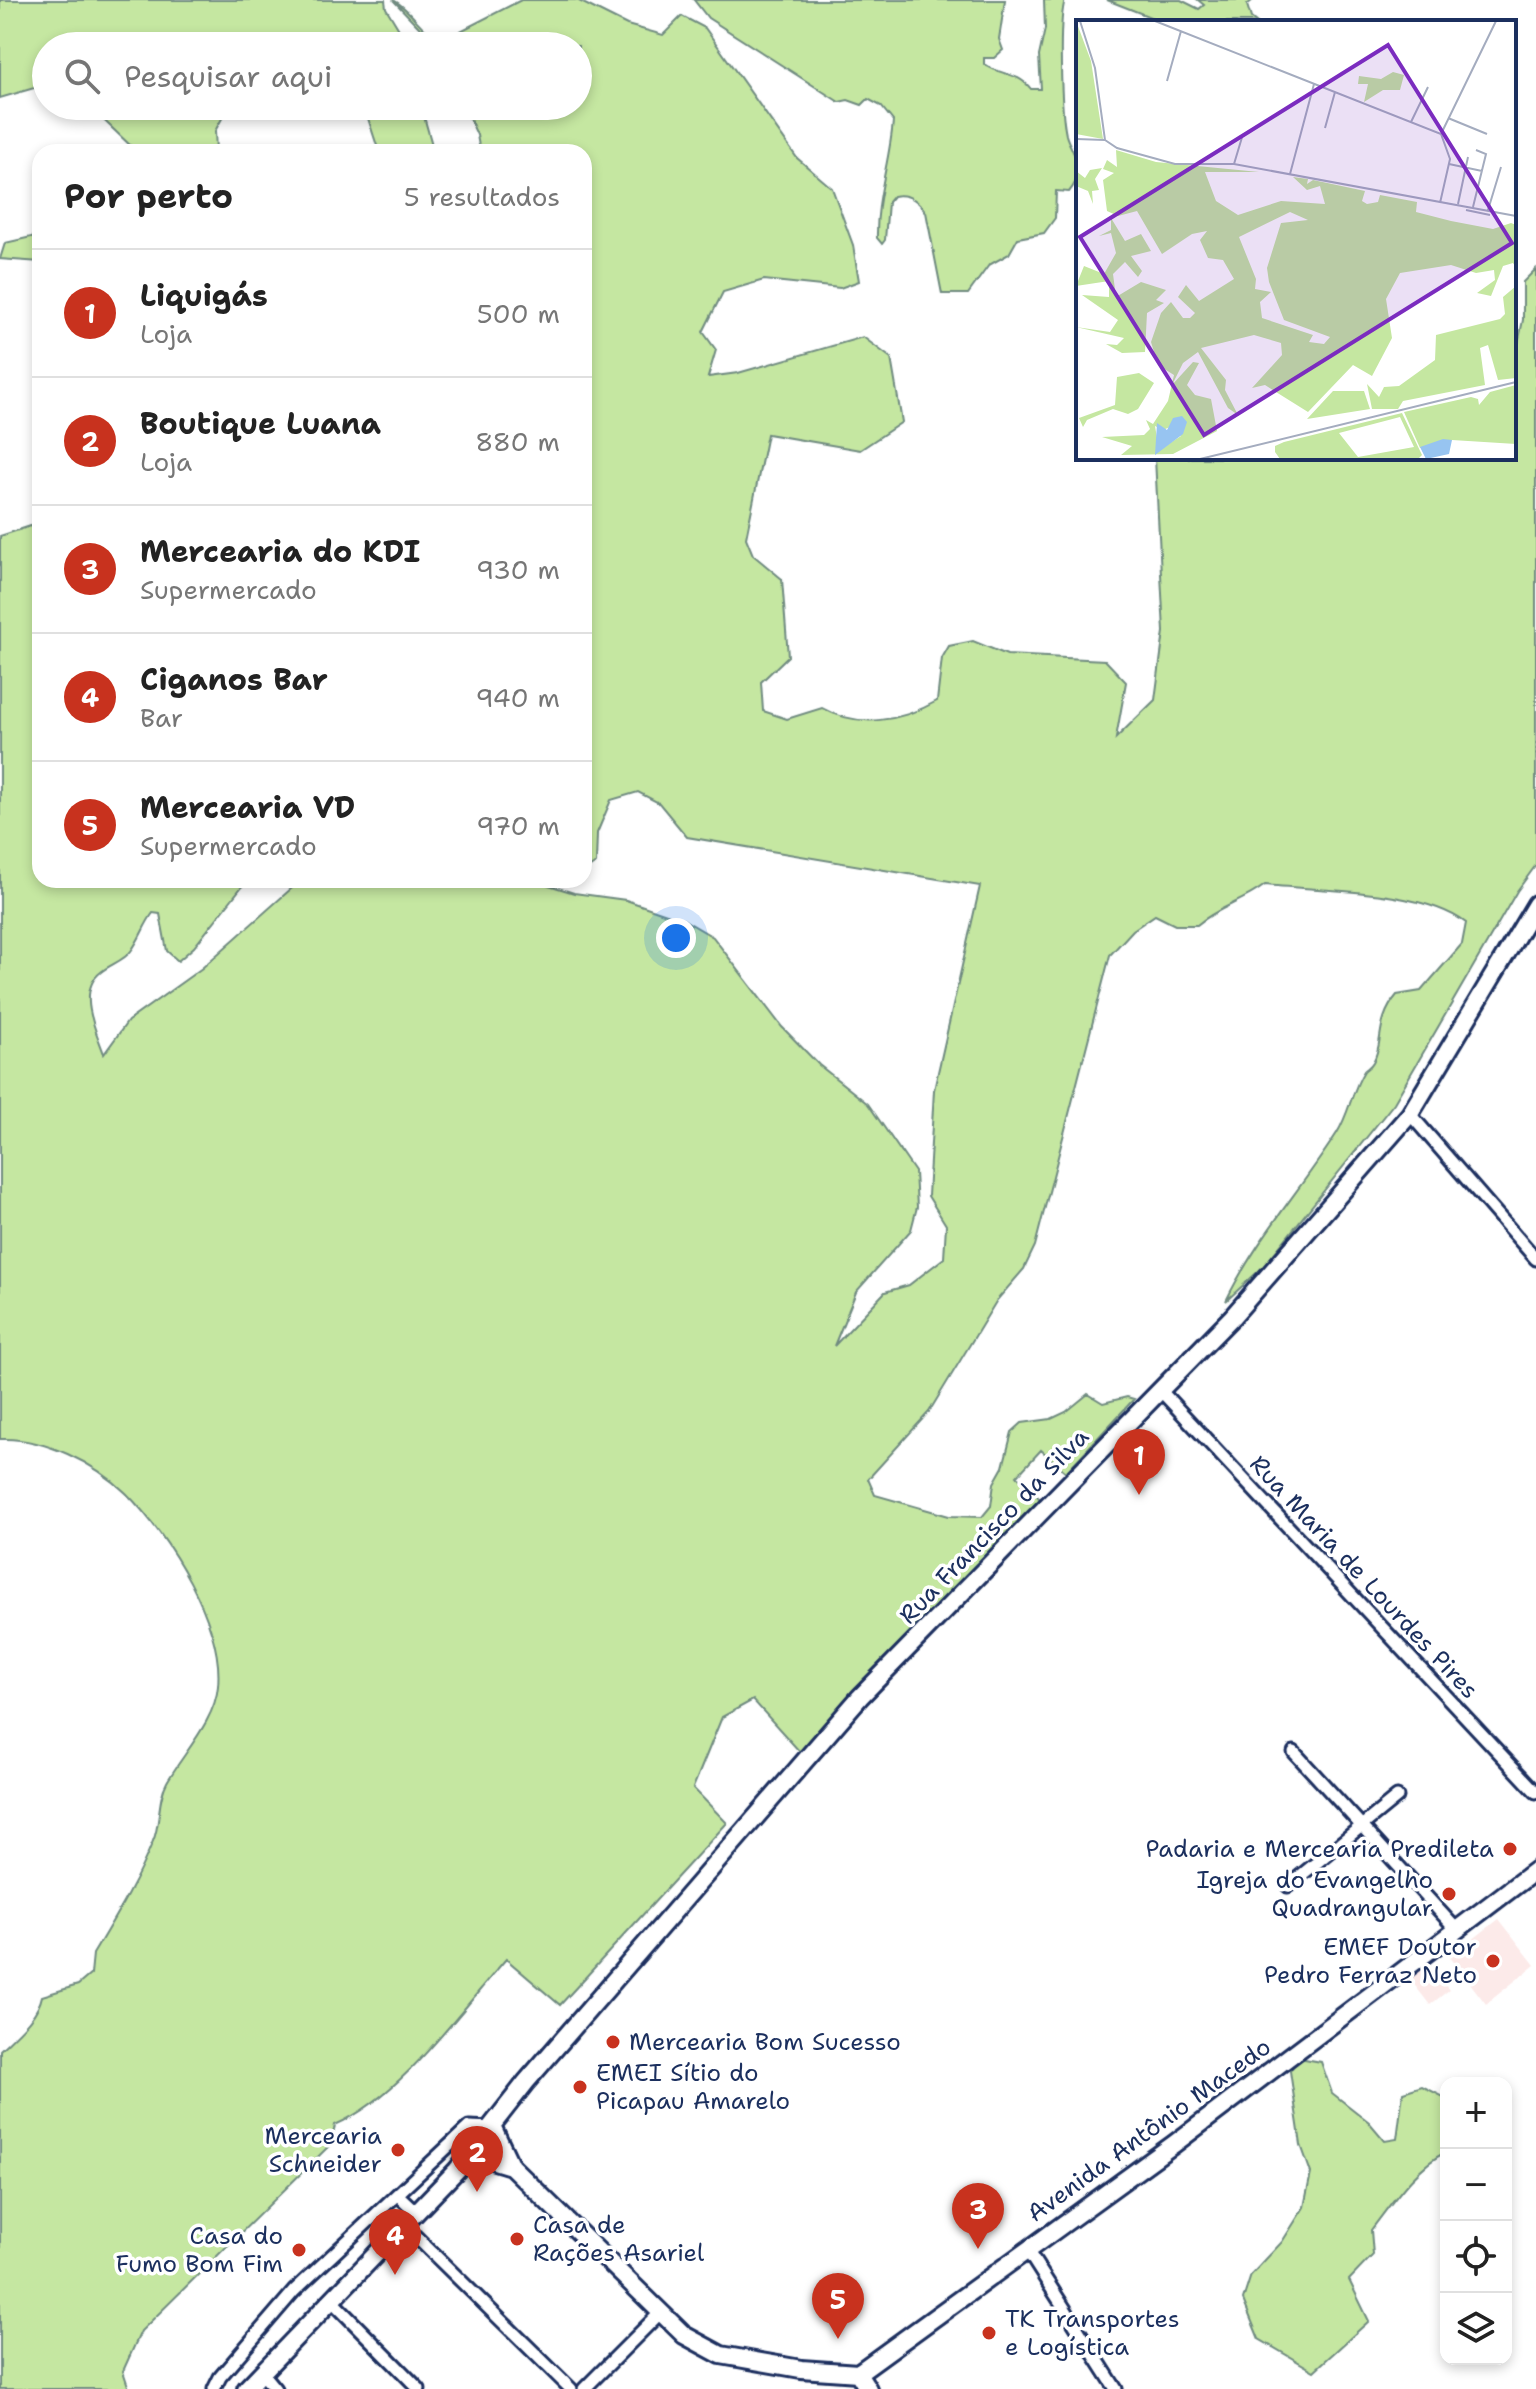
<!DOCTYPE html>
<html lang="pt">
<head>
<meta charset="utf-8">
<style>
	:root { --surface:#fff; --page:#f2f2f2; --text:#222; --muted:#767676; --line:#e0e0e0; --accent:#c8321e }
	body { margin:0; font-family:"Shantell Sans",sans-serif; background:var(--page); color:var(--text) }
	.controls { position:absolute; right:24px; bottom:24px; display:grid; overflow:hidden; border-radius:16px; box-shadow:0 4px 12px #0003 }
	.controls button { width:72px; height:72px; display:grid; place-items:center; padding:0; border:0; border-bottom:2px solid var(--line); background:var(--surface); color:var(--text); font:40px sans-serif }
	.you { position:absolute; left:676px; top:938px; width:28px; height:28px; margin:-20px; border:6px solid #fff; border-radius:50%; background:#1a73e8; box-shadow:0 0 0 12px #1a73e833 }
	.badge { display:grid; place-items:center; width:52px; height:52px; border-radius:50%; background:var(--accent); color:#fff; font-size:26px; font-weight:700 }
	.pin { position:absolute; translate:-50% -66px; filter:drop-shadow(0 2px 4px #0008) }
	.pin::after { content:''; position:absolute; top:42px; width:28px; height:24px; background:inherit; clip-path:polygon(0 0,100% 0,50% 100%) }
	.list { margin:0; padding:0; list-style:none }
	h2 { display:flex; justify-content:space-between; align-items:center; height:104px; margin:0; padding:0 32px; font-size:34px }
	h2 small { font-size:26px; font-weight:400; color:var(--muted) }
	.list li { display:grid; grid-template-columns:52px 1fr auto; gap:24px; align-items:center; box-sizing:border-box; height:128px; padding:0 32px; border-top:2px solid var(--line) }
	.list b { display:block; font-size:30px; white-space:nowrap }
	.list p { margin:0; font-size:26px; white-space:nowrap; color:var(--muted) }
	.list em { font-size:26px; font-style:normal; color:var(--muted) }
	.icon { flex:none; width:44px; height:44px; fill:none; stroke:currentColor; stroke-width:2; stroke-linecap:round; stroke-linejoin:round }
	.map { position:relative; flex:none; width:1536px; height:2389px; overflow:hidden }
	.search { position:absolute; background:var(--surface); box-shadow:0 4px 12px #0003; left:32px; top:32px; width:560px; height:88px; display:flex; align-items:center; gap:20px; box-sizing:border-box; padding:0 28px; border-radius:44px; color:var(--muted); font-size:30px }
	.panel { position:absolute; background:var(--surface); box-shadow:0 4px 12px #0003; left:32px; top:144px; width:560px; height:744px; border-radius:24px }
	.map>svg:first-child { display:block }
</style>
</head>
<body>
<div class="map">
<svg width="1536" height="2389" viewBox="0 0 1536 2389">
	<rect width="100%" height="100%" fill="#fff"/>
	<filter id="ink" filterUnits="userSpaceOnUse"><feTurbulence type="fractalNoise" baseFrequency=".0125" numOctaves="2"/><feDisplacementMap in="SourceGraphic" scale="16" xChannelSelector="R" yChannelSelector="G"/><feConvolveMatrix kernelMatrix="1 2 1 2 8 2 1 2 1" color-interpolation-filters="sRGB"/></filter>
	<g filter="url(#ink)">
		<path fill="#fceae9" d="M 1499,1919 L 1535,1965 L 1486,2004 L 1450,1957 Z
			M 1428,1963 L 1449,1990 L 1430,2005 L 1409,1978 Z"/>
		<path fill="#c5e7a1" stroke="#708b80" stroke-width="2" d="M 0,0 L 385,0 L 386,8 L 409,46 L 46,46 L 46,88 L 41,86 L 0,98 Z
			M 393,0 C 406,5 423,31 439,42 L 521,0 L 577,0 L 627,25 L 663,35 L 682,16 L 705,28 L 797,158 L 832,188 L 853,245 L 859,281 L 840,288 L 764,280 L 723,292 L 703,332 L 716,350 L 708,377 L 738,373 L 863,337 L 891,358 L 902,422 L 860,450 L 767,434 L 746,538 L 753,555 L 782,579 L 788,656 L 761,682 L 763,711 L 787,719 L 822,708 C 859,729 902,721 937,701 L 942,658 L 949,646 L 973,641 L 1007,655 L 1105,660 L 1126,682 L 1116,738 L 1155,700 L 1164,632 L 1155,458 L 1514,458 L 1514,363 L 1523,320 L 1523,282 L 1536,269 L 1536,865 L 1517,891 L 1394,1103 L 1263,1267 L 1226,1301 C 1255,1241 1301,1189 1337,1133 C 1349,1114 1352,1090 1364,1071 C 1367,1068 1371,1066 1373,1062 C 1384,1044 1375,1021 1397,995 L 1421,991 L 1462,944 L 1466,923 C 1422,889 1322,891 1265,885 C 1243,902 1218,907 1197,925 L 1175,925 L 1155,915 L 1133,930 L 1110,955 L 1035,1246 L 1024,1269 L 997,1300 L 929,1412 L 868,1479 L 875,1495 L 949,1516 L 982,1517 L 991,1506 L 994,1483 L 1003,1467 L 1012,1432 L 1022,1423 L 1051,1419 L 1066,1412 L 1088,1394 L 1103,1403 L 1127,1397 L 1134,1399 L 1066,1472 L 1041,1450 L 1017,1476 L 1040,1499 L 800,1752 L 753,1700 L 722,1717 L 693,1788 L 727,1823 L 560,2005 L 506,1959 C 459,2013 399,2098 335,2125 L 331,2144 L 141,2331 L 123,2371 L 129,2389 L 0,2389 L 0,2050 C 15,2035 38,2017 42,1996 L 78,1985 L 91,1974 L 93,1954 C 115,1917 137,1881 153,1841 C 161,1823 157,1800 167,1782 C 184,1752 215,1721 218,1686 C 224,1624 169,1536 126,1493 C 95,1463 43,1437 0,1439 L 0,536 L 40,523 L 40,880 L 247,880 L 194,947 L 178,961 L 167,951 L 160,914 L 153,913 C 144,925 140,939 131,951 C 125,960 109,965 101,972 C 76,991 96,1031 104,1054 L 128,1021 L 202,968 L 301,880 L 533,880 L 574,893 L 626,900 L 684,920 L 713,937 L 782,1027 L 819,1065 L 868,1104 L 915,1172 L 917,1207 L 911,1230 L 856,1292 L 834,1346 L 885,1292 L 909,1285 L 944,1258 L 946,1225 L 928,1196 L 934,1090 L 980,886 L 687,837 L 659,803 L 638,792 L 611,800 L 597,833 L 596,863 L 584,871 L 584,152 L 480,152 L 477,135 L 464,106 L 578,106 L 578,46 L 437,46 Z
			M 694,0 L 1005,0 L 999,39 L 1003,50 L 994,58 L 984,58 L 984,64 C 1000,76 1017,71 1031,89 L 1041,89 L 1039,56 L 1045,29 L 1044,0 L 1065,0 C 1058,20 1061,112 1066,135 C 1069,146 1078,157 1078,169 C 1078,178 1075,185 1069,192 L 1056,191 L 1055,218 L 1044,233 L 1018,238 L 1009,254 L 989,265 L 968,294 L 942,294 L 926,212 C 918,200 907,193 893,196 L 888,202 L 885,240 L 882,244 L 877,238 C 876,198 890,161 893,121 L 881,106 L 868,99 L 862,105 L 848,100 L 839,102 L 708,18 Z
			M 1107,0 L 1181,0 L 1199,9 L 1204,5 L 1198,0 L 1253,0 L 1247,5 L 1251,18 L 1256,22 L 1163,22 Z
			M 89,106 L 229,106 L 215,131 L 216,151 L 146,152 L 133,148 Z
			M 364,106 L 421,106 L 434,152 L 379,152 Z
			M 40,235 L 40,262 L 0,259 L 5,243 Z
			M 1299,2058 L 1321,2062 L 1332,2093 L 1369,2122 L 1385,2141 L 1397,2139 L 1403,2092 L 1422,2086 L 1446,2098 L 1446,2152 C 1415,2167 1392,2203 1371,2230 L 1373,2255 L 1349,2280 L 1369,2321 L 1314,2371 L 1259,2339 L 1243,2300 L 1251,2275 L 1282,2242 L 1304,2207 L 1311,2173 L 1301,2145 L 1290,2071 Z"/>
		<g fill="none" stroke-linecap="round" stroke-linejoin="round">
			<g stroke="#1b2f5e" stroke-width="17">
				<path id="street" d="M 1410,1114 L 1536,1259
					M 1161,1391 L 1536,1792
					M 1294,1752 L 1457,1930
					M 1288,1886 L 1397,1797
					M 398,2195 L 415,2211
					M 403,2224 L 571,2389
					M 1027,2250 L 1116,2389
					M 330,2299 L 419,2389
					M 261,2372 L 275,2389
					M 214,2389 L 220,2377 L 294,2291 L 469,2127 L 492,2128
					M 584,2389 L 661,2312"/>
			</g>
			<g stroke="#1b2f5e" stroke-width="22">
				<path id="secondary" d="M 493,2128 L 511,2166 L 684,2335 L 721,2355 L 801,2369 L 858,2373 L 1174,2144 L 1536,1870
					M 472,2154 L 511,2166
					M 858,2373 L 868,2389
					M 246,2389 L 457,2170 L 526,2082 L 860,1697 L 1232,1317 L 1410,1114 L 1536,904"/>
			</g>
			<use href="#street" stroke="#fff" stroke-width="11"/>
			<use href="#secondary" stroke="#fff" stroke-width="16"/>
		</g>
	</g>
	<g fill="#c8321e" stroke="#fff" stroke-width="3">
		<circle cx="1510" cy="1849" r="8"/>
		<circle cx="1449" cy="1894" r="8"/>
		<circle cx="1493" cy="1961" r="8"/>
		<circle cx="613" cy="2042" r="8"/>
		<circle cx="580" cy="2087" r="8"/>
		<circle cx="398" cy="2150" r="8"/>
		<circle cx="517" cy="2239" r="8"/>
		<circle cx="299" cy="2250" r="8"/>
		<circle cx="989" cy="2333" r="8"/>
	</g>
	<g text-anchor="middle" stroke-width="7" stroke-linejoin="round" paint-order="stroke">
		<g font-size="24" fill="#1b2f5e" stroke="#fff">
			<text transform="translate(994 1526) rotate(-46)" y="8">Rua Francisco da Silva</text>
			<text transform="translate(1364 1577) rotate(47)" y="8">Rua Maria de Lourdes Pires</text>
			<text transform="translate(1149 2130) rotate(-36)" y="8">Avenida Antônio Macedo</text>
		</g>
		<g font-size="24" fill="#1b2f5e" stroke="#fff" text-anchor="end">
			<text x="1494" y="1857">Padaria e Mercearia Predileta</text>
			<text x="1433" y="1888">Igreja do Evangelho<tspan x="1433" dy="28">Quadrangular</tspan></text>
			<text x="1477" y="1955">EMEF Doutor<tspan x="1477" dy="28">Pedro Ferraz Neto</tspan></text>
			<text x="629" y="2050" text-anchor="start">Mercearia Bom Sucesso</text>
			<text x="596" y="2081" text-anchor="start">EMEI Sítio do<tspan x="596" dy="28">Picapau Amarelo</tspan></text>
			<text x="382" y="2144">Mercearia<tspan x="382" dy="28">Schneider</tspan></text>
			<text x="533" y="2233" text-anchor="start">Casa de<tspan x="533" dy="28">Rações Asariel</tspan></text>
			<text x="283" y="2244">Casa do<tspan x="283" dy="28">Fumo Bom Fim</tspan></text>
			<text x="1005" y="2327" text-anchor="start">TK Transportes<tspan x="1005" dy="28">e Logística</tspan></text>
		</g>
	</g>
	<g transform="translate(1076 20)">
		<rect width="440" height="440" fill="#fff"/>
		<path d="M 0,1 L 15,41 L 27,119 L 0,114 ZM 317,52 L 328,55 L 324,70 L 307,70 L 288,82 L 292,64 L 282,64 L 283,56 L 305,59 ZM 40,130 L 80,142 L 183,152 L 129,152 L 140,181 L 162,195 L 205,181 L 249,184 L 244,166 L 231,170 L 217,157 L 232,159 L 231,164 L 237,160 L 289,171 L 286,181 L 291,184 L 302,182 L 304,175 L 341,182 L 340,192 L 375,201 L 417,209 L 435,203 L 440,205 L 440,248 L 437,243 L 427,246 L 415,276 L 401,273 L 419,260 L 418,250 L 400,253 L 375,245 L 324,253 L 310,279 L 316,318 L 296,356 L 277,345 L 232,392 L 189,365 L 176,368 L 206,335 L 205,323 L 178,315 L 125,328 L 150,360 L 149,370 L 162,395 L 152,388 L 122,332 L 107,343 L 96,365 L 117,342 L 123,343 L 111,365 L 119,375 L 135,379 L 141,411 L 97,434 L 45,435 L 56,426 L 26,417 L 68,415 L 74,409 L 70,400 L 77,404 L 92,381 L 98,355 L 82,345 L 75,322 L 85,293 L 95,282 L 107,298 L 114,298 L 119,293 L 102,277 L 110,265 L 123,281 L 158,259 L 147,240 L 132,238 L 124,220 L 131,211 L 116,214 L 86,234 L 61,191 L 42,196 L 31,191 L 27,160 L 38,153 L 27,149 L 31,140 L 41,147 ZM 214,192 L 232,200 L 205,203 L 191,248 L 193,262 L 208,300 L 254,317 L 248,324 L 233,322 L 237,315 L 186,298 L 184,282 L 195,272 L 179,269 L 180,259 L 163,217 ZM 79,406 L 87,410 L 94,407 L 105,416 L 83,430 ZM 26,148 L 19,159 L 23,170 L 16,171 L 17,184 L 12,171 L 0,166 L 0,151 L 9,158 L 14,150 ZM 35,198 L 49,221 L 65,214 L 75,231 L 55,236 L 66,251 L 62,257 L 49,242 L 37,254 L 40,277 L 65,262 L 90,270 L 80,280 L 88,283 L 71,293 L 69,332 L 46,333 L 30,324 L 41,325 L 48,318 L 0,307 L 34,312 L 42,300 L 6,275 L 33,277 L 33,261 L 0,266 L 8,246 L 28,254 L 40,233 L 35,213 L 23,216 L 35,210 ZM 440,266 L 440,358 L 422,360 L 412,325 L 404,328 L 409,365 L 327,381 L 322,389 L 296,389 L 291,364 L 303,377 L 308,367 L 323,366 L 359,340 L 360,315 L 424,299 L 429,294 L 427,277 ZM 63,353 L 78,363 L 62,389 L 52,394 L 37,389 L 11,400 L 7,407 L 3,398 L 39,385 L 41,357 ZM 440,365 L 440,424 L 376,420 L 344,428 L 328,392 L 395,377 L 402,379 L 403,385 L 414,372 ZM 257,371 L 288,371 L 294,389 L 231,399 ZM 326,393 L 346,435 L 342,439 L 204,439 L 199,432 L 199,426 L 208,422 ZM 324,397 L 338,427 L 282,437 L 263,413 Z" fill="#c5e7a1" fill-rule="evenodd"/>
		<path d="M 106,396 L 111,402 L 107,414 L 79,435 L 81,403 L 91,410 L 97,398 ZM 367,419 L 376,420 L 373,434 L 350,439 L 344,427 Z" fill="#97c4f1"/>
		<path fill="none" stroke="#a4acbf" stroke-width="2" d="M 4,1 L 19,48 L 29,120 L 41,128 L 99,144 L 158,144 L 440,196M 79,1 L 365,114 L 374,139 L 364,183M 91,61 L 105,11M 372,98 L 411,114M 335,102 L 352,67M 249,108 L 259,72M 365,114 L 420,1M 0,119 L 29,120M 158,144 L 167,114M 373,144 L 406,151M 214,154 L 238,64M 382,184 L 392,137M 397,187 L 410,134 L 400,130M 390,190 L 414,195M 412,190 L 425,147M 124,439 L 440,362"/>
		<path fill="#7b2cbf" fill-opacity="0.15" stroke="#7b2cbf" stroke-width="4" d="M 312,25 L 436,223 L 128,415 L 4,217 Z"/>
		<rect width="440" height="440" fill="none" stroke="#1b2f5e" stroke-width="4"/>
	</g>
</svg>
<div class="controls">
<button>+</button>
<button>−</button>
<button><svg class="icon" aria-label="locate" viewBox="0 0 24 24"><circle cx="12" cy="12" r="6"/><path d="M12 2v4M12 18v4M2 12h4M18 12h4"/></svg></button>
<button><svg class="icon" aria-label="layers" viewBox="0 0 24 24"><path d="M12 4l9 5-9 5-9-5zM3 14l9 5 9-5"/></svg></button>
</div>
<div class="you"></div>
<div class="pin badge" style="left:1139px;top:1495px">1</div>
<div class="pin badge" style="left:477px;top:2192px">2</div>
<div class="pin badge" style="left:978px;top:2249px">3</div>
<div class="pin badge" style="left:395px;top:2275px">4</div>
<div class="pin badge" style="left:838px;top:2339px">5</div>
<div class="search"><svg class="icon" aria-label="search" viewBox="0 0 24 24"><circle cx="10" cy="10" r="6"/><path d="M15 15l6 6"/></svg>Pesquisar aqui</div>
<section class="panel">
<h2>Por perto<small>5 resultados</small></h2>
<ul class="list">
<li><span class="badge">1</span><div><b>Liquigás</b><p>Loja</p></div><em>500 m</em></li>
<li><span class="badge">2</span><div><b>Boutique Luana</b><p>Loja</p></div><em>880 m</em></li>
<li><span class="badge">3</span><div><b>Mercearia do KDI</b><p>Supermercado</p></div><em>930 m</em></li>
<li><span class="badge">4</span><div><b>Ciganos Bar</b><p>Bar</p></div><em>940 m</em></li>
<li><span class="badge">5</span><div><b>Mercearia VD</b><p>Supermercado</p></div><em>970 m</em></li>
</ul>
</section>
</div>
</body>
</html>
